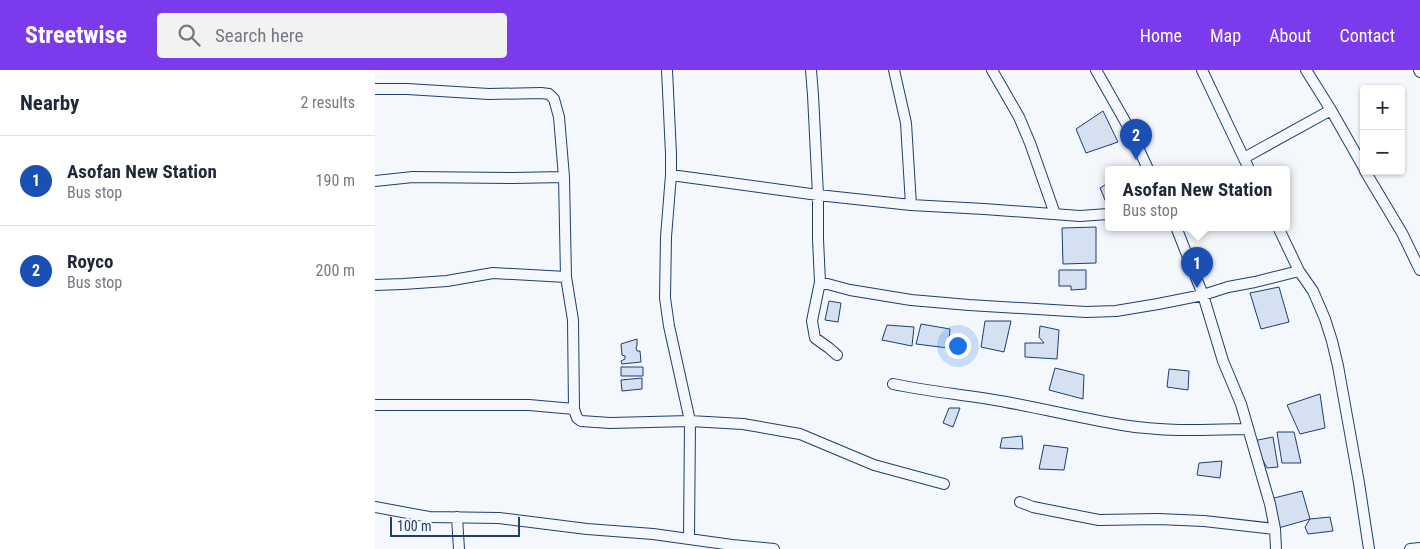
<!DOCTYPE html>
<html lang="en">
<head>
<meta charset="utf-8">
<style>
	:root { --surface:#fff; --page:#f2f2f3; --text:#1f2937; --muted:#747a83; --line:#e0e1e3; --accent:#7c3aed }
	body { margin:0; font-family:"Roboto Condensed",sans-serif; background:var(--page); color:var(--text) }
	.controls { position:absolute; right:15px; top:15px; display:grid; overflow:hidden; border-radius:5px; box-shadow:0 1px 4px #0004 }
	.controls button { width:45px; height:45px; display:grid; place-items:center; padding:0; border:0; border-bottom:1px solid var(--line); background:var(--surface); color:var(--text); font:25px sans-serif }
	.scale { position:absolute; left:15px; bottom:12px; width:130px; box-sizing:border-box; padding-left:5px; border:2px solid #1d3f73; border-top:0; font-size:14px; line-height:18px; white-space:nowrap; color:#1d3f73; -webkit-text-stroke:4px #f4f7fb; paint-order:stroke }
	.you { position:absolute; left:582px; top:275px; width:18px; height:18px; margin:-12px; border:4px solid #fff; border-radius:50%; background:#1a73e8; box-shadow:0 0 0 8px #1a73e833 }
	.badge { display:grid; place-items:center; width:32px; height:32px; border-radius:50%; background:var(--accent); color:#fff; font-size:16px; font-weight:700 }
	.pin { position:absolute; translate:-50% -41px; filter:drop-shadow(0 1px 2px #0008) }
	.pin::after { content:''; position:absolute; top:26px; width:18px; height:15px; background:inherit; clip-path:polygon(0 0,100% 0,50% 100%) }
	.popup { position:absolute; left:730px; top:96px; width:185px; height:65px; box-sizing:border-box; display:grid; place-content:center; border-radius:5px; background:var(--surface); filter:drop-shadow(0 1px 4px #0005); font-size:16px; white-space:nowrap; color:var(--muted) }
	.popup b { font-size:19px; color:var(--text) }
	.popup::after { content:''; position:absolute; left:50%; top:100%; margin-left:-10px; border:10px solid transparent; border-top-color:var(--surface) }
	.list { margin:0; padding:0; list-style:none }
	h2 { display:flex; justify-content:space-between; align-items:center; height:65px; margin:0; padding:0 20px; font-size:21px }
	h2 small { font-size:16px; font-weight:400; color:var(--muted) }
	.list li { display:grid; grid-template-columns:32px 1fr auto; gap:15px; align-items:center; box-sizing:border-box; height:90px; padding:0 20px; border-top:1px solid var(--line) }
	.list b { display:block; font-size:19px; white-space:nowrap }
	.list p { margin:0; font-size:16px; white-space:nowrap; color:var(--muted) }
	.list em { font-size:16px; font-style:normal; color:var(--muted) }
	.icon { flex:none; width:28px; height:28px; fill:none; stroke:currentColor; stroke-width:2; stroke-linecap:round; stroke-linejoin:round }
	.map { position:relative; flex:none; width:1045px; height:479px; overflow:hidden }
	header { display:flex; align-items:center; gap:30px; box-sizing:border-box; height:70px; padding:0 25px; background:var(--accent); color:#fff }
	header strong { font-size:24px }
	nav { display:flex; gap:28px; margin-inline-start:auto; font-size:18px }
	.search { width:350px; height:45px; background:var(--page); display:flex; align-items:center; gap:12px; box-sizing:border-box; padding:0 18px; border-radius:5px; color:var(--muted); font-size:19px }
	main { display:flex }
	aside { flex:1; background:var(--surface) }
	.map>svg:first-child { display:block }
</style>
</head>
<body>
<header>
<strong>Streetwise</strong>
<div class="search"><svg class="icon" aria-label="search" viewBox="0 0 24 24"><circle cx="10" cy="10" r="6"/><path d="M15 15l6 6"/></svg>Search here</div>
<nav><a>Home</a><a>Map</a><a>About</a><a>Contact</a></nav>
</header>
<main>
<aside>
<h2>Nearby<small>2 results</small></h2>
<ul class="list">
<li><span class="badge" style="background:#1a4fb4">1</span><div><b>Asofan New Station</b><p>Bus stop</p></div><em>190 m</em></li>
<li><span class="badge" style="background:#1a4fb4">2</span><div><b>Royco</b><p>Bus stop</p></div><em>200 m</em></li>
</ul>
</aside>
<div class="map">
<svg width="1045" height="479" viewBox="0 0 1045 479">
	<rect width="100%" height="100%" fill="#f4f7fb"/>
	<path fill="#d5e0f0" stroke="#1d3f73" d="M 728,41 L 743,72 L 711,83 L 701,59 Z
		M 733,113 L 733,137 L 725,118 Z
		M 721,157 L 721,193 L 688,194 L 687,158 Z
		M 684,200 L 711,200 L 711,219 L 696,220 L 696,216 L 684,216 Z
		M 904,217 L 914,252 L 886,259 L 875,223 Z
		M 454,231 L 466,233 L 463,252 L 450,250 Z
		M 610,251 L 636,251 L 629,282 L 606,277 Z
		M 546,254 L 575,259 L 573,278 L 541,274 Z
		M 512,255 L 539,257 L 537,276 L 507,270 Z
		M 665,256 L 684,260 L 682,289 L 650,287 L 650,273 L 669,273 L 664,267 Z
		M 262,269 L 262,276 L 261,277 L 262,281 L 265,281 L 266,292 L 247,294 L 246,291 L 250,289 L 250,286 L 247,285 L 246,274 Z
		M 246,297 L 268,297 L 268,306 L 246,306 Z
		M 680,298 L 709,305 L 708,329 L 674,320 Z
		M 794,299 L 814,301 L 813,320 L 792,317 Z
		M 267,308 L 267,319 L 247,321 L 246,310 Z
		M 945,324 L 950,358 L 925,364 L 912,335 Z
		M 574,338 L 585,338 L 578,357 L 568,353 Z
		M 902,362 L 919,362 L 926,393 L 907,393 Z
		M 647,366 L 648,379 L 625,378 L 627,368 Z
		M 898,367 L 903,397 L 892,398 L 878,371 Z
		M 669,375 L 693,378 L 689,400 L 664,399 Z
		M 847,391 L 845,408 L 822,405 L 824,393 Z
		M 927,421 L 935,449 L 900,459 L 895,429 Z
		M 955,447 L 958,461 L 933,464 L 930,457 L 935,449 Z"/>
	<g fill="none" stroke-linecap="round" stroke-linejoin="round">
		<g stroke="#1d3f73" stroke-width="12">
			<path id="minor" d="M 292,0 L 296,84 L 296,105 L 291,167 L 290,228 L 294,256 L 315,351 L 314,469
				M 436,0 L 438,25 L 443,125 L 443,169 L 445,212 L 475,220 L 536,230 L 594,235 L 711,242 L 741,241 L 783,234 L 828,225 L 853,217 L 880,212 L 924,201
				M 519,0 L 531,53 L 536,135
				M 617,0 L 644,47 L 655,73 L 680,144
				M 721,0 L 755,60 L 773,99
				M 827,0 L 874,99
				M 931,0 L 956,40 L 989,98
				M 1044,0 L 1045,2
				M 0,19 L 32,19 L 114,24 L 166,23 L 174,24 L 179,29 L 184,47 L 189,107 L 191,207 L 198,250 L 199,339 L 202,348 L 206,351 L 235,353 L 315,351 L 368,354 L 425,364 L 499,395 L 569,414
				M 869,88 L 956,40
				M 990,101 L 1027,163 L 1045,200
				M 296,105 L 443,125 L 536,135 L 609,139 L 705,146 L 733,144
				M 0,111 L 38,107 L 138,108 L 189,107
				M 801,157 L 828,225 L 848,291 L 866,334 L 895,434 L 900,459 L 901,479
				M 903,157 L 924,201 L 938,221 L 950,249 L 957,271 L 963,296 L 984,413 L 994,479
				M 445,212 L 437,251 L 440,268 L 454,278 L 462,285
				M 0,215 L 28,214 L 72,211 L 118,203 L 191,207
				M 518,314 C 556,322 594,325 631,332 C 670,339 709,349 747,355 C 789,362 831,360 873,359
				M 0,335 L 154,335 L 199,339
				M 645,432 L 658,437 L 724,450 L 783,449 L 829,451 L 900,459
				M 0,437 L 54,447 L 124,448 L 212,459 L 278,464 L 357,475 L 399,479
				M 82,447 L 84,479
				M 1035,479 L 1045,478"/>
		</g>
		<use href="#minor" stroke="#f4f7fb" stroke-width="10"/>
	</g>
</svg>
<div class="controls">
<button>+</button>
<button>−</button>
</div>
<div class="scale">100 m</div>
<div class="you"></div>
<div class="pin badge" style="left:822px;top:218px;background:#1a4fb4">1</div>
<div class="popup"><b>Asofan New Station</b>Bus stop</div>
<div class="pin badge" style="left:761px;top:90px;background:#1a4fb4">2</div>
</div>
</main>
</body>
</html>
